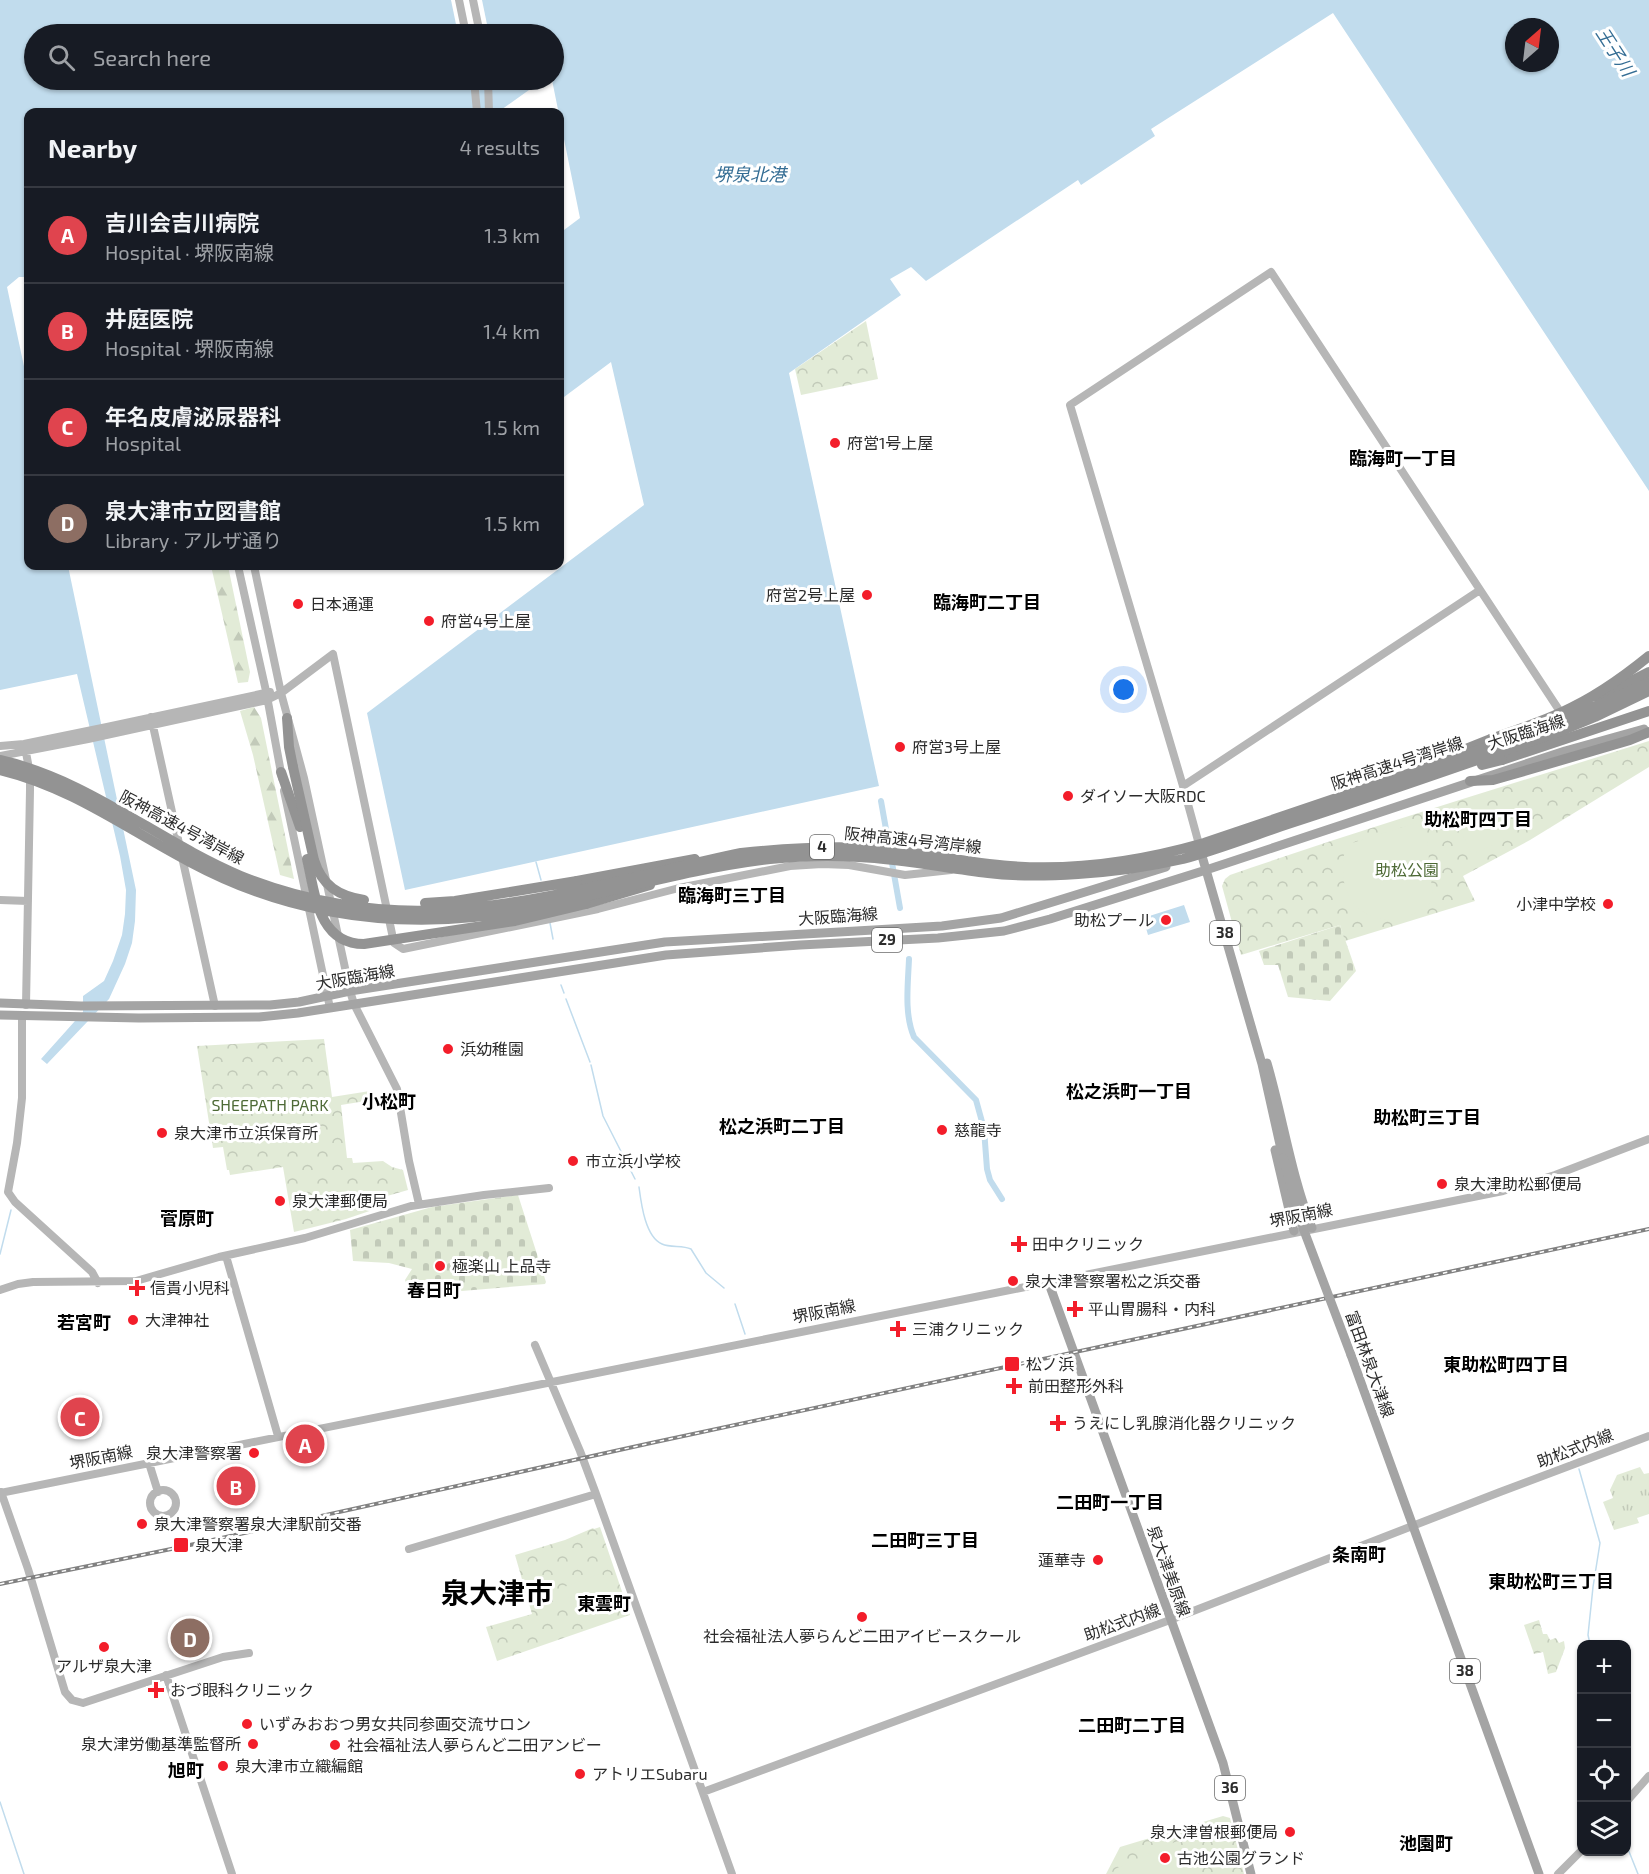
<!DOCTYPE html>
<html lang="en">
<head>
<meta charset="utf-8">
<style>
	:root { --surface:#171b24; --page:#20242c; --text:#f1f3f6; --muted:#9ea1a6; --line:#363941; --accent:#8c9099 }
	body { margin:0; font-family:"Exo 2","Noto Sans JP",sans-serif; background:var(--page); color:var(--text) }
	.controls { position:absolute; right:18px; bottom:18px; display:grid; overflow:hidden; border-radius:12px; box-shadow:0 2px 4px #0004 }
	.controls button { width:54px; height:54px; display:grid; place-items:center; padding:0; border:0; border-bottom:2px solid var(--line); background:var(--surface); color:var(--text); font:30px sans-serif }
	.compass { position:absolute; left:1505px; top:18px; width:54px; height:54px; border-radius:50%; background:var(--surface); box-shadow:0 2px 4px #0004; rotate:28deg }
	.you { position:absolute; left:1124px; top:690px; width:21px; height:21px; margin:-15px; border:4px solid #fff; border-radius:50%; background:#1a73e8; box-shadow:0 0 0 9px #1a73e833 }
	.badge { display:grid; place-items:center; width:39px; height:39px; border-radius:50%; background:var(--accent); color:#fff; font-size:20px; font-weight:700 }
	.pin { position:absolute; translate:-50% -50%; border:3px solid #fff; box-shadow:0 2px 6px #0006 }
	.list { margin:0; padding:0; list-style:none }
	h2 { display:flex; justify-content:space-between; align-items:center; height:78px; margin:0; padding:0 24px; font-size:26px }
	h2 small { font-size:20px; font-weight:400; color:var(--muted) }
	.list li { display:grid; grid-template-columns:39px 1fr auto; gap:18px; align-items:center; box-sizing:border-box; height:96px; padding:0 24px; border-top:2px solid var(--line) }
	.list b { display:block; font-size:22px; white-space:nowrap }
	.list p { margin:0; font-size:20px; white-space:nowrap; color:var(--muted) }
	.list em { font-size:20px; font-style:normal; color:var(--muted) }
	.icon { flex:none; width:33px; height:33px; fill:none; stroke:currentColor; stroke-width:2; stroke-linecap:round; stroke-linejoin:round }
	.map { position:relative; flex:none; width:1649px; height:1874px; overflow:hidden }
	.search { position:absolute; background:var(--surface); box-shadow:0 2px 4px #0004; left:24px; top:24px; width:540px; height:66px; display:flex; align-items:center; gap:15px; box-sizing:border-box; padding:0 21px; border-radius:33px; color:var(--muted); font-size:22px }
	.panel { position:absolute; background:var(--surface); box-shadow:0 2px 4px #0004; left:24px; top:108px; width:540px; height:462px; border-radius:12px }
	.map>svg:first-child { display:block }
</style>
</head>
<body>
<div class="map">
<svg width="1649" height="1874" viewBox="0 0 1649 1874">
	<defs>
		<pattern id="grass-tufts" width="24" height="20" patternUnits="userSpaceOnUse" patternTransform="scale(1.5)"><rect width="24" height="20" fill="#e2ebd7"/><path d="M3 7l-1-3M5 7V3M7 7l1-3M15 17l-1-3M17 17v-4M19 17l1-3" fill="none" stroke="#c2cab9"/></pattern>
		<pattern id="forest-firs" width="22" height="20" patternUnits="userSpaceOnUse" patternTransform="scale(1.5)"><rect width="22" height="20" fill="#e2ebd7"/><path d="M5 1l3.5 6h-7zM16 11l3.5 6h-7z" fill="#c2cab9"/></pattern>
		<pattern id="cemetery-stones" width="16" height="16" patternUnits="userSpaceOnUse" patternTransform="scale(1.5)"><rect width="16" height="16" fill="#e2ebd7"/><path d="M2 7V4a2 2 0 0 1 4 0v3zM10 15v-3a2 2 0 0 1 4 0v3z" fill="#c2cab9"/></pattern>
		<pattern id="park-crowns" width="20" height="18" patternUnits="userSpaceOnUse" patternTransform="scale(1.5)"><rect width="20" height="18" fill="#e2ebd7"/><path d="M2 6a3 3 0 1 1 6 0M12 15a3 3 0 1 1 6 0" fill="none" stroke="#c2cab9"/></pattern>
	</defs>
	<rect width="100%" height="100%" fill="#fff"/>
	<path fill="url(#grass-tufts)" d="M 1640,1467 L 1644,1474 L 1649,1473 L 1649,1514 L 1637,1518 L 1639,1523 L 1614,1530 L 1603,1502 L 1613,1498 L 1610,1490 L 1617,1475 Z"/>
	<path fill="url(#forest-firs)" d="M 211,566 L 228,566 L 250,672 L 248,682 L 238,683 Z
		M 254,707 L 261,718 L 294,879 L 280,875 L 253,755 L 240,711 Z"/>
	<path fill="url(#cemetery-stones)" d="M 1340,925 L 1356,971 L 1330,1001 L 1288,997 L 1278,965 L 1264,965 L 1259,951 Z
		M 518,1195 L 546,1282 L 545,1284 L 425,1294 L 422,1291 L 407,1285 L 405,1280 L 412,1269 L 389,1263 L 353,1261 L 350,1230 L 432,1207 Z"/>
	<path fill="url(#park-crowns)" d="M 866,321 L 878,379 L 801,395 L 795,369 Z
		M 1649,741 L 1649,767 L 1530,840 L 1463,876 L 1475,901 L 1345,941 L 1340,925 L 1241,955 L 1222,886 L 1225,879 L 1230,875 C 1369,827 1509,785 1649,741 Z
		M 324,1039 L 332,1097 L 370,1091 L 372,1100 L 341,1105 L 347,1158 L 352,1158 L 353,1163 L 383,1161 L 392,1167 L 403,1170 L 408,1190 L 387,1196 L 390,1204 L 346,1219 L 294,1232 L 283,1167 L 230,1175 L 229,1170 L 227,1170 L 223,1147 L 213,1148 L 197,1046 Z
		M 600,1527 L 630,1615 L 497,1661 L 486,1627 L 532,1614 L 515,1555 L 565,1540 L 593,1528 L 594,1529 Z
		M 1539,1620 L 1543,1634 L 1547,1634 L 1550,1640 L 1556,1638 L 1559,1643 L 1564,1641 L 1565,1648 L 1556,1672 L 1548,1674 L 1543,1652 L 1534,1654 L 1524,1625 Z
		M 1223,1816 L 1230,1818 L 1244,1874 L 1106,1874 L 1120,1847 Z"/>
	<path fill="#e2ebd7" d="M 1489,808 L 1504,840 L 1472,854 L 1457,823 Z
		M 1415,823 L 1426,830 L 1433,899 C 1427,908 1420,911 1410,915 C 1374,929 1342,907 1343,869 C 1343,858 1343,850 1352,843 Z
		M 602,1573 L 616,1610 L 578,1624 L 564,1587 Z
		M 1175,1842 L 1188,1848 L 1195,1874 L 1111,1874 L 1117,1868 Z"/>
	<path fill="#c1dced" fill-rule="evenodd" d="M 0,0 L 1649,0 L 1649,491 L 1333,13 L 1151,129 L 1155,136 L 1081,185 L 1078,180 L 926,281 L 911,267 L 890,279 L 901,295 L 789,373 L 879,786 L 405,890 L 367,713 L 644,505 L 611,362 L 560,400 L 560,233 L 580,218 L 552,80 L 554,34 L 34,34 L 34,80 L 543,80 L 498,112 L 28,112 L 28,277 L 19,277 L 7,287 L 28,385 L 28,566 L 68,566 L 136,890 L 135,921 L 132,943 L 125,964 L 109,999 L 47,1064 L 41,1059 L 83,1012 L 83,996 L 104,981 L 113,961 L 122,935 L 125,914 L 126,890 L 120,856 L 77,674 L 0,690 ZM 1514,27 L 1550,27 L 1550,63 L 1514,63 Z
		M 1184,905 L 1190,922 L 1148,935 L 1143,918 Z"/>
	<path fill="#fff" d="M 451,0 L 482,0 L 489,34 L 458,34 Z"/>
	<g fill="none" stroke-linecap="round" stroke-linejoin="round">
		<path stroke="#c1dced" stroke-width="1.5" d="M 536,862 L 541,880
			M 550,923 L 553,939
			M 561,985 L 564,993
			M 566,999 L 590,1062
			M 591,1065 L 603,1116 L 635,1179
			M 639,1187 C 641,1202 645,1237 662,1244 C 671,1248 682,1245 691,1249 L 706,1273 L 724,1288
			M 0,1254 L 11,1210
			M 735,1304 L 745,1334
			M 1579,1469 L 1600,1543 L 1593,1587 L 1588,1635 L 1590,1644
			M 0,1802 L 24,1874
			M 1626,1844 L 1638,1874"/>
		<path stroke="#c1dced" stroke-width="6" d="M 881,801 L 900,908
			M 909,959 C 908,984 904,1014 914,1037 L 976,1100 L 984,1129 L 987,1169 L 990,1180 L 1002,1199"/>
		<path stroke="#b6b6b6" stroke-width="8" d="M 459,0 L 466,34
			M 473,0 L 480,34
			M 474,80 L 477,112
			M 488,80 L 489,112
			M 238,566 L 266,691 L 282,778
			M 254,566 L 281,693 L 304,778 L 350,991 L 354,1004 L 397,1089 L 409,1161 L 419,1204
			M 151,717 L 215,1006
			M 0,746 L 24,744 L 107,727 L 270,692
			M 25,747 L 30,774 L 30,790 L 26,1005
			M 0,756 L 88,739 L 267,700 L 281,693 L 333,654 L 394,943 L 403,949 L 545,920 L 598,909 L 679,888 L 790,866 L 822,864 L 849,865 L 905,875 L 951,870
			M 1183,786 L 1480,590
			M 284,791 L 330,1008
			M 1200,848 L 1183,786 L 1070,405 L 1271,272 L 1563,716
			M 0,900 L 28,901
			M 22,1017 L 22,1098 L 17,1143 L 8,1192 L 15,1202 L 92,1272 L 98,1283
			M 226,1256 L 278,1436
			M 0,1290 L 18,1284 L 33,1282 L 136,1281 L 219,1257 L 305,1238 L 411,1206 L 484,1195 L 549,1188
			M 535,1345 L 580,1451 L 596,1494 L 732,1874
			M 149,1463 L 158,1492
			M150 1503a13 13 0 1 1 26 0a13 13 0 1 1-26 0Z
			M 1,1492 L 28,1569 L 65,1692 L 72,1700 L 83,1703 L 223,1657 L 249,1653
			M 0,1493 L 1503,1191 L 1555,1175 L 1649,1139
			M 409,1549 L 596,1494
			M 166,1675 L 232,1874
			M 703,1792 L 1170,1620 L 1500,1492 L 1649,1436
			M 1626,1802 L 1649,1776
			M 1558,1874 L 1582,1850"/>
		<path stroke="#a4a4a4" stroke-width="9" d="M 1202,856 L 1262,1064 L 1283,1158
			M 0,1003 L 81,1006 L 270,1005 L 299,1002 L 350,991 L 665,942 L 942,926 L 1001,918 L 1166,867
			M 0,1015 L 139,1018 L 259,1017 L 298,1013 L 666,955 L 800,945 L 938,938 L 1004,931 L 1050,919 L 1206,870 L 1565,751 L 1644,729
			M 1267,1063 C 1283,1118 1291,1175 1312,1228
			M 1275,1150 L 1294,1231
			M 1048,1281 L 1223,1763 L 1251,1874
			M 1351,1355 L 1539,1874"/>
		<path stroke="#939393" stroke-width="10" d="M 1598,698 L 1649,672
			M 287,718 L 289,747 L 293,767
			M 1456,753 L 1491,739
			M 1502,760 L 1649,711
			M 281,772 L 300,827
			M 1470,781 L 1493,780 L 1507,776 L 1630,740 L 1649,732
			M 577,881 L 695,859
			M 586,904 L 650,885"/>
		<g stroke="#818181" stroke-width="4">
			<path id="rail" d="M 0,1584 L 181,1547 L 651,1443 L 1649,1229"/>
		</g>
		<use href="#rail" stroke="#fff" stroke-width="1.5" stroke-dasharray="4.5" stroke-linecap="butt"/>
		<path stroke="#a4a4a4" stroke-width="9" d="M 1283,1158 L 1303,1228 L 1351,1355"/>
		<path stroke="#939393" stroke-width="10" d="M 1491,739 C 1515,730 1539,723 1562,712 C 1594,698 1622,678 1649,656
			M 0,760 C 89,780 158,841 241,876 C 303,901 375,914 442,910 C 540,905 645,873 741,853 C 789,848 835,845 883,849 C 925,853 967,863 1010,866 C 1075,871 1141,861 1204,843 L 1558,723 L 1649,682
			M 1482,765 L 1502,760
			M 293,767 L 314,860 C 322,886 339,896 364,900
			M 0,770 C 71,787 127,829 190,862 C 233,885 279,902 328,911 C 376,920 425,922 474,917 C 574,905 669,871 770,859 C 799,856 829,855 859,857 C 903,859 945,868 988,873 C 1018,877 1048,876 1078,874 C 1113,872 1148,867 1183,859 C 1219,849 1255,835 1291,823 C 1381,794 1471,762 1561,731 L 1595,717 L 1649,691
			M 307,859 C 315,893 318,944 364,944 L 515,921 L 586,904
			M 425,903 L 455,901 L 577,881"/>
	</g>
	<g fill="#f31d2a" stroke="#fff" stroke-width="2">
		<circle cx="835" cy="443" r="6"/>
		<circle cx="867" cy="595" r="6"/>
		<circle cx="298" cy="604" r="6"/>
		<circle cx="429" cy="621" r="6"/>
		<circle cx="900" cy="747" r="6"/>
		<circle cx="1068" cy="796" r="6"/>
		<circle cx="1608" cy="904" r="6"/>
		<circle cx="1166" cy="920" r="6"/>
		<circle cx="448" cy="1049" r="6"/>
		<circle cx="942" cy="1130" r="6"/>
		<circle cx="162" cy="1133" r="6"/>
		<circle cx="573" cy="1161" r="6"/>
		<circle cx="1442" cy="1184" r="6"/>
		<circle cx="280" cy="1201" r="6"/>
		<path d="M1016 1235h6v6h6v6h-6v6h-6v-6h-6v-6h6z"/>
		<circle cx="440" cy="1266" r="6"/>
		<circle cx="1013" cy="1281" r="6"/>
		<path d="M134 1279h6v6h6v6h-6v6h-6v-6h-6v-6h6z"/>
		<path d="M1072 1300h6v6h6v6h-6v6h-6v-6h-6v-6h6z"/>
		<circle cx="133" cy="1320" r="6"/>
		<path d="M895 1320h6v6h6v6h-6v6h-6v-6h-6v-6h6z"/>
		<rect x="1004" y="1356" width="16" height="16" rx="3"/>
		<path d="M1011 1377h6v6h6v6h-6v6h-6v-6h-6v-6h6z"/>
		<path d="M1055 1414h6v6h6v6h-6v6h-6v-6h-6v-6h6z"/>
		<circle cx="254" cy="1453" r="6"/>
		<circle cx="142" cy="1524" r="6"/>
		<rect x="173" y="1537" width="16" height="16" rx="3"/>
		<circle cx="1098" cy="1560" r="6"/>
		<circle cx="862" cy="1617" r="6"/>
		<circle cx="104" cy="1647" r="6"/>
		<path d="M153 1681h6v6h6v6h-6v6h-6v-6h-6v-6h6z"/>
		<circle cx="247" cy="1724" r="6"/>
		<circle cx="253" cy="1744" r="6"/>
		<circle cx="335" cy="1745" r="6"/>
		<circle cx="223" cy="1766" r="6"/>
		<circle cx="580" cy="1774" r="6"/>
		<circle cx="1290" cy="1832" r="6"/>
		<circle cx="1165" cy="1858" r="6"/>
	</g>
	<g text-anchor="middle" stroke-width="6" stroke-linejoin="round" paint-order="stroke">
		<g fill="#fff" stroke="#6b6b6b" stroke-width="1.5">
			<rect x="810" y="835" width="24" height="24" rx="4.5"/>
			<rect x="1210" y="921" width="30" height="24" rx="4.5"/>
			<rect x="872" y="928" width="30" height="24" rx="4.5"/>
			<rect x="1450" y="1659" width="30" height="24" rx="4.5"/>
			<rect x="1215" y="1776" width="30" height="24" rx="4.5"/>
		</g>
		<g font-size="15" font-weight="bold" fill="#2c2c2c">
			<text x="822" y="852">4</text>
			<text x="1225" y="938">38</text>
			<text x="887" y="945">29</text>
			<text x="1465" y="1676">38</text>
			<text x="1230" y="1793">36</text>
		</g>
		<g font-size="16" fill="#2c2c2c" stroke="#fff" text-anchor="start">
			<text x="847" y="449">府営1号上屋</text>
			<text x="855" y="601" text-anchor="end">府営2号上屋</text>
			<text x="310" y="610">日本通運</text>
			<text x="441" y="627">府営4号上屋</text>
			<text x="912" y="753">府営3号上屋</text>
			<text x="1080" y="802">ダイソー大阪RDC</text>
			<text x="1596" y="910" text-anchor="end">小津中学校</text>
			<text x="1154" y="926" text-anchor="end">助松プール</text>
			<text x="460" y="1055">浜幼稚園</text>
			<text x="954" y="1136">慈龍寺</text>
			<text x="174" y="1139">泉大津市立浜保育所</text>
			<text x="585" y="1167">市立浜小学校</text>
			<text x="1454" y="1190">泉大津助松郵便局</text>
			<text x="292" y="1207">泉大津郵便局</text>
			<text x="1032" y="1250">田中クリニック</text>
			<text x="452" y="1272">極楽山 上品寺</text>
			<text x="1025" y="1287">泉大津警察署松之浜交番</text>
			<text x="150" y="1294">信貴小児科</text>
			<text x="1088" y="1315">平山胃腸科・内科</text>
			<text x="145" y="1326">大津神社</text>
			<text x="912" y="1335">三浦クリニック</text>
			<text x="1026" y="1370">松ノ浜</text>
			<text x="1028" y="1392">前田整形外科</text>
			<text x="1072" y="1429">うえにし乳腺消化器クリニック</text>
			<text x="242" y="1459" text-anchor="end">泉大津警察署</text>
			<text x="154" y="1530">泉大津警察署泉大津駅前交番</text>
			<text x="195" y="1551">泉大津</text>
			<text x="1086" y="1566" text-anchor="end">蓮華寺</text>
			<text x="862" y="1642" text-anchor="middle">社会福祉法人夢らんど二田アイビースクール</text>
			<text x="104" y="1672" text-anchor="middle">アルザ泉大津</text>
			<text x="170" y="1696">おづ眼科クリニック</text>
			<text x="259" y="1730">いずみおおつ男女共同参画交流サロン</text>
			<text x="241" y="1750" text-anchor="end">泉大津労働基準監督所</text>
			<text x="347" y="1751">社会福祉法人夢らんど二田アンビー</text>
			<text x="235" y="1772">泉大津市立織編館</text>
			<text x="592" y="1780">アトリエSubaru</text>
			<text x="1278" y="1838" text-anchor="end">泉大津曽根郵便局</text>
			<text x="1177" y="1864">古池公園グランド</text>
		</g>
		<g font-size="16" fill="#2c2c2c" stroke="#fff">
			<text transform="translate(1526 732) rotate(-18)" y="6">大阪臨海線</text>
			<text transform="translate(1397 763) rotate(-18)" y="6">阪神高速4号湾岸線</text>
			<text transform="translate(182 827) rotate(28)" y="6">阪神高速4号湾岸線</text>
			<text transform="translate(913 840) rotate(6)" y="6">阪神高速4号湾岸線</text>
			<text transform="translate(838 916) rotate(-4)" y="6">大阪臨海線</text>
			<text transform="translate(355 977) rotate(-10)" y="6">大阪臨海線</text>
			<text transform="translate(1301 1215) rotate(-11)" y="6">堺阪南線</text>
			<text transform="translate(824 1311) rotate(-11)" y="6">堺阪南線</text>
			<text transform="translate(1370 1364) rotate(70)" y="6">富田林泉大津線</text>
			<text transform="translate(1575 1448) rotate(-21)" y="6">助松式内線</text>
			<text transform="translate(101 1457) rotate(-11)" y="6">堺阪南線</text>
			<text transform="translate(1169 1571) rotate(70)" y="6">泉大津美原線</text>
			<text transform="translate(1122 1622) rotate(-20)" y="6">助松式内線</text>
		</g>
		<g font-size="16" fill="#4e6a36" stroke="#fff">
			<text x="1407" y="876">助松公園</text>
			<text x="270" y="1111">SHEEPATH PARK</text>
		</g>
		<g font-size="18" font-style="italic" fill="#346d94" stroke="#fff">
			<text transform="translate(1615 52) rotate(57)" y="6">王子川</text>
			<text x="750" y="181">堺泉北港</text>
		</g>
		<g font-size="18" font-weight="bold" fill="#000" stroke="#fff">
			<text x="1403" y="465">臨海町一丁目</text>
			<text x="987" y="609">臨海町二丁目</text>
			<text x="1478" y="826">助松町四丁目</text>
			<text x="732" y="902">臨海町三丁目</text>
			<text x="1129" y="1098">松之浜町一丁目</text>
			<text x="389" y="1108">小松町</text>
			<text x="1427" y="1124">助松町三丁目</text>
			<text x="782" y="1133">松之浜町二丁目</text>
			<text x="187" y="1225">菅原町</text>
			<text x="434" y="1297">春日町</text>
			<text x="84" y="1329">若宮町</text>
			<text x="1506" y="1371">東助松町四丁目</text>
			<text x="1110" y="1509">二田町一丁目</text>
			<text x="925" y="1547">二田町三丁目</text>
			<text x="1359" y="1561">条南町</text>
			<text x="1551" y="1588">東助松町三丁目</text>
			<text x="604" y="1610">東雲町</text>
			<text x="1132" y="1732">二田町二丁目</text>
			<text x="186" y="1777">旭町</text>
			<text x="1426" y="1850">池園町</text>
		</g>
		<g font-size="28" font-weight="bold" fill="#000" stroke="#fff">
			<text x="497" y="1603">泉大津市</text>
		</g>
	</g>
</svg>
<div class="controls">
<button>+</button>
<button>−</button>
<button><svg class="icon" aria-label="locate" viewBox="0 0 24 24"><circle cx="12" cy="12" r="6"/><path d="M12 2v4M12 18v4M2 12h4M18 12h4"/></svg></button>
<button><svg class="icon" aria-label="layers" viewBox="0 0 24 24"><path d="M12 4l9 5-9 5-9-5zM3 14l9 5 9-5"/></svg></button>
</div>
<svg class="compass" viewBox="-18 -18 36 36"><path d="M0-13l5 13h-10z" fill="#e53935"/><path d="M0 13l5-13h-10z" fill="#9ea1a6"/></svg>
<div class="you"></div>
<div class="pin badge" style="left:305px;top:1444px;background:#e0444e">A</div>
<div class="pin badge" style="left:236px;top:1486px;background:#e0444e">B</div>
<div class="pin badge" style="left:80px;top:1417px;background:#e0444e">C</div>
<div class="pin badge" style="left:190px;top:1638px;background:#8d6e63">D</div>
<div class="search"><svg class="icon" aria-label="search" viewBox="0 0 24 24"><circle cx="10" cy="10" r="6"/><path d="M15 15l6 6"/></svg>Search here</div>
<section class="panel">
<h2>Nearby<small>4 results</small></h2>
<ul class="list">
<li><span class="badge" style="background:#e0444e">A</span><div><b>吉川会吉川病院</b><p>Hospital · 堺阪南線</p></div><em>1.3 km</em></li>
<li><span class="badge" style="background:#e0444e">B</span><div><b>井庭医院</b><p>Hospital · 堺阪南線</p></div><em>1.4 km</em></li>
<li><span class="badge" style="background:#e0444e">C</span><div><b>年名皮膚泌尿器科</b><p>Hospital</p></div><em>1.5 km</em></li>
<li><span class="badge" style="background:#8d6e63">D</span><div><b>泉大津市立図書館</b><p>Library · アルザ通り</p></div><em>1.5 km</em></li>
</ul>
</section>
</div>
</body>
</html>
